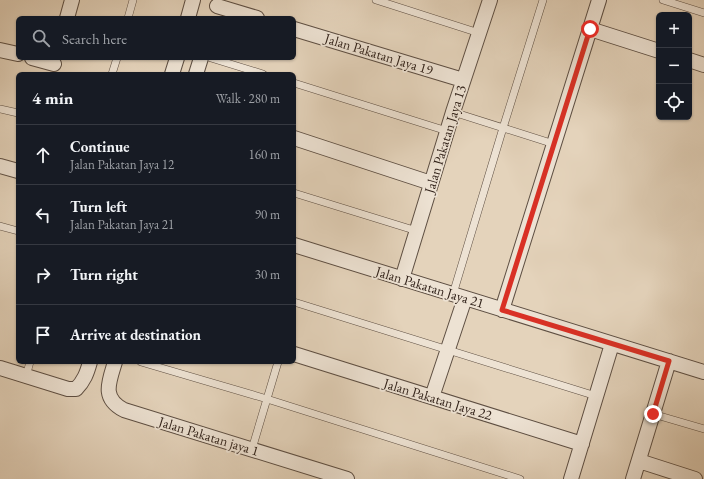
<!DOCTYPE html>
<html lang="en">
<head>
<meta charset="utf-8">
<style>
	:root { --surface:#171b24; --page:#242831; --text:#f1f3f6; --muted:#9ea1a6; --line:#363941 }
	body { margin:0; font-family:"EB Garamond",serif; background:var(--page); color:var(--text) }
	.controls { position:absolute; right:12px; top:12px; display:grid; overflow:hidden; border-radius:6px; box-shadow:0 1px 3px #0004 }
	.controls button { width:36px; height:36px; display:grid; place-items:center; padding:0; border:0; border-bottom:1px solid var(--line); background:var(--surface); color:var(--text); font:20px sans-serif }
	.stop { position:absolute; width:12px; height:12px; margin:-9px; border:3px solid #d93025; border-radius:50%; background:#fff }
	.stop.end { background:#d93025; border-color:#fff; box-shadow:0 1px 4px #0008 }
	.list { margin:0; padding:0; list-style:none }
	h2 { display:flex; justify-content:space-between; align-items:center; height:52px; margin:0; padding:0 16px; font-size:17px }
	h2 small { font-size:13px; font-weight:400; color:var(--muted) }
	.list li { display:grid; grid-template-columns:26px 1fr auto; gap:12px; align-items:center; box-sizing:border-box; height:60px; padding:0 16px; border-top:1px solid var(--line) }
	.list b { display:block; font-size:15px; white-space:nowrap }
	.list p { margin:0; font-size:13px; white-space:nowrap; color:var(--muted) }
	.list em { font-size:13px; font-style:normal; color:var(--muted) }
	.icon { flex:none; width:22px; height:22px; fill:none; stroke:currentColor; stroke-width:2; stroke-linecap:round; stroke-linejoin:round }
	.map { position:relative; flex:none; width:704px; height:479px; overflow:hidden }
	.search { position:absolute; background:var(--surface); box-shadow:0 1px 3px #0004; left:16px; top:16px; width:280px; height:44px; display:flex; align-items:center; gap:10px; box-sizing:border-box; padding:0 14px; border-radius:6px; color:var(--muted); font-size:15px }
	.panel { position:absolute; background:var(--surface); box-shadow:0 1px 3px #0004; left:16px; top:72px; width:280px; height:292px; border-radius:6px }
	.map>svg:first-child { display:block }
</style>
</head>
<body>
<div class="map">
<svg width="704" height="479" viewBox="0 0 704 479">
	<rect width="100%" height="100%" fill="#e4d3bb"/>
	<filter id="stains"><feTurbulence type="fractalNoise" baseFrequency=".005" numOctaves="4"/><feColorMatrix values="0 0 0 0 .2 0 0 0 0 .09 0 0 0 0 .02 0 0 0 .5 -.17"/></filter>
	<radialGradient id="worn" r=".72"><stop offset=".6" stop-color="#630" stop-opacity="0"/><stop offset="1" stop-color="#630" stop-opacity=".3"/></radialGradient>
	<g fill="none" stroke-linecap="round" stroke-linejoin="round">
		<g stroke="#5e4f43" stroke-width="8">
			<path id="service" d="M 376,0 L 479,33
				M 663,0 L 704,13
				M 128,18 L 133,0
				M 211,58 L 263,74
				M 112,74 L 117,58
				M 294,83 L 447,131
				M 0,109 L 18,113
				M 453,112 L 554,144
				M 294,193 L 417,231
				M 0,226 L 18,231
				M 453,294 L 503,128 L 543,0
				M 294,302 L 596,396
				M 141,362 L 267,399 L 520,479
				M 26,376 L 30,362
				M 653,414 L 704,429
				M 252,449 L 278,362"/>
		</g>
		<g stroke="#5e4f43" stroke-width="16">
			<path id="minor" d="M 217,6 L 257,18
				M 67,18 L 72,0
				M 188,18 L 193,0
				M 294,29 L 463,80
				M 590,29 L 659,51
				M 0,50 L 18,54
				M 32,58 L 54,64
				M 689,60 L 704,65
				M 172,74 L 177,58
				M 196,74 L 201,58
				M 294,138 L 431,183
				M 0,166 L 18,171
				M 294,245 L 704,372
				M 402,279 L 453,112 L 490,0
				M 502,310 L 599,0
				M 294,354 L 582,444
				M 115,362 C 109,382 101,398 124,410 L 347,479
				M 0,368 L 68,389 L 76,389 C 84,381 87,373 90,362
				M 432,397 L 465,298
				M 639,461 L 695,479
				M 571,479 L 612,344
				M 633,479 L 669,361"/>
		</g>
		<use href="#service" stroke="#ede2d3" stroke-width="7"/>
		<use href="#minor" stroke="#ede2d3" stroke-width="14"/>
	</g>
	<g fill="none" stroke-linecap="round" stroke-linejoin="round">
		<path stroke="#d93025" stroke-width="5" d="M 590,29 L 502,310 L 669,361 L 653,414"/>
	</g>
	<g text-anchor="middle" stroke-width="3.5" stroke-linejoin="round" paint-order="stroke">
		<g font-size="14" fill="#32231b" stroke="#ede2d3">
			<text transform="translate(379 54) rotate(17)" y="5">Jalan Pakatan Jaya 19</text>
			<text transform="translate(445 139) rotate(-73)" y="5">Jalan Pakatan Jaya 13</text>
			<text transform="translate(430 287) rotate(17)" y="5">Jalan Pakatan Jaya 21</text>
			<text transform="translate(438 399) rotate(17)" y="5">Jalan Pakatan Jaya 22</text>
			<text transform="translate(209 436) rotate(17)" y="5">Jalan Pakatan jaya 1</text>
		</g>
	</g>
	<rect width="100%" height="100%" filter="url(#stains)"/>
	<rect width="100%" height="100%" fill="url(#worn)"/>
</svg>
<div class="controls">
<button>+</button>
<button>−</button>
<button><svg class="icon" aria-label="locate" viewBox="0 0 24 24"><circle cx="12" cy="12" r="6"/><path d="M12 2v4M12 18v4M2 12h4M18 12h4"/></svg></button>
</div>
<div class="stop" style="left:590px;top:29px"></div>
<div class="stop end" style="left:653px;top:414px"></div>
<div class="search"><svg class="icon" aria-label="search" viewBox="0 0 24 24"><circle cx="10" cy="10" r="6"/><path d="M15 15l6 6"/></svg>Search here</div>
<section class="panel">
<h2>4 min<small>Walk · 280 m</small></h2>
<ul class="list">
<li><svg class="icon" aria-label="ahead" viewBox="0 0 24 24"><path d="M12 20V5M6 11l6-6 6 6"/></svg><div><b>Continue</b><p>Jalan Pakatan Jaya 12</p></div><em>160 m</em></li>
<li><svg class="icon" aria-label="left" viewBox="0 0 24 24"><path d="M17 20v-9H6M10 6l-5 5 5 5"/></svg><div><b>Turn left</b><p>Jalan Pakatan Jaya 21</p></div><em>90 m</em></li>
<li><svg class="icon" aria-label="right" viewBox="0 0 24 24"><path d="M7 20v-9h11M14 6l5 5-5 5"/></svg><div><b>Turn right</b></div><em>30 m</em></li>
<li><svg class="icon" aria-label="arrive" viewBox="0 0 24 24"><path d="M6 21V4h12l-3 4 3 4H6"/></svg><div><b>Arrive at destination</b></div></li>
</ul>
</section>
</div>
</body>
</html>
